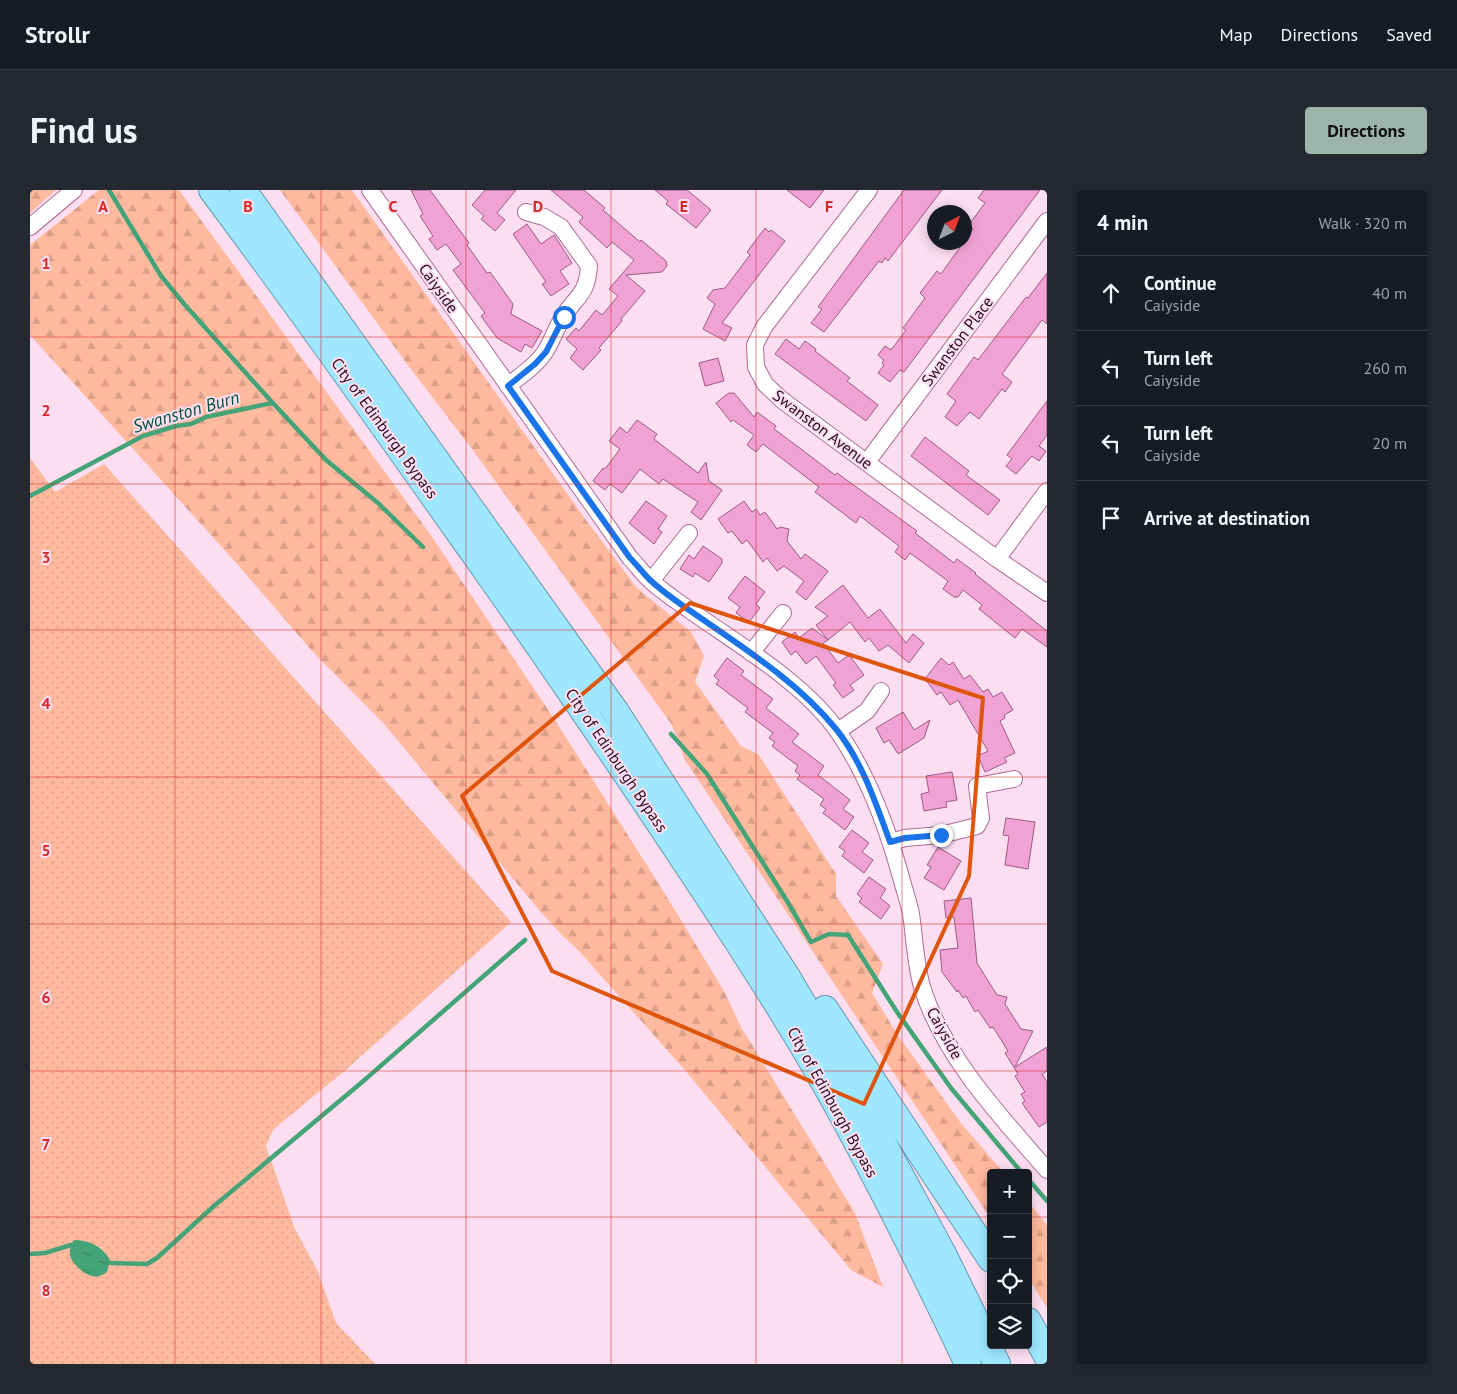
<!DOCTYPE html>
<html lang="en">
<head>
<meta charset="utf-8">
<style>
	:root { --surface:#171b24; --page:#242831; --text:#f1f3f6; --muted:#9ea1a6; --line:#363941; --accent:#9cb5ab }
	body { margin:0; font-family:"PT Sans",sans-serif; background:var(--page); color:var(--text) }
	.controls { position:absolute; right:15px; bottom:15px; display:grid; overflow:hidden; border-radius:5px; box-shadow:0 2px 12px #0003 }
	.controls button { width:45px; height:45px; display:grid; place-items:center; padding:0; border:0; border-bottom:1px solid var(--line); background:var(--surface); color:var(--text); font:25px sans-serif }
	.compass { position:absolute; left:897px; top:15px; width:45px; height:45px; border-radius:50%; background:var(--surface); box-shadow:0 2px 12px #0003; rotate:42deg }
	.stop { position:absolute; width:15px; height:15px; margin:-11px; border:4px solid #1a73e8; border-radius:50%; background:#fff }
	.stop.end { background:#1a73e8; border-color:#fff; box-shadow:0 1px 5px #0008 }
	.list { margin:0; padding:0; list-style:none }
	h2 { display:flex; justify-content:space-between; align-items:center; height:65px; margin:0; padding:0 20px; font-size:21px }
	h2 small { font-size:16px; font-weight:400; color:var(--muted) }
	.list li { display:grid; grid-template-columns:32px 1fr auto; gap:15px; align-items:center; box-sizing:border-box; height:75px; padding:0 20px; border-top:1px solid var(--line) }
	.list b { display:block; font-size:19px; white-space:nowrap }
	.list p { margin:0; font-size:16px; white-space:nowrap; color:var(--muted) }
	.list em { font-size:16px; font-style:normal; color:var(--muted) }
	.icon { flex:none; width:28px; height:28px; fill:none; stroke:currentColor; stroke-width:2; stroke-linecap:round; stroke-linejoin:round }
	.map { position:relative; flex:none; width:1017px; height:1174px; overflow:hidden; border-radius:5px }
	header { display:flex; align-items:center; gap:30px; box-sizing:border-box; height:70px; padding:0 25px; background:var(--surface); border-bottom:1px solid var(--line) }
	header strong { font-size:24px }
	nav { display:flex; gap:28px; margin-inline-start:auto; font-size:18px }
	.intro { display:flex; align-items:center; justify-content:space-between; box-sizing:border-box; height:120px; padding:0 30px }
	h1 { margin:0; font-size:35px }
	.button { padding:12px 22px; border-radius:5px; background:var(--accent); color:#111; font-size:18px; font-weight:700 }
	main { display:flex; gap:30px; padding:0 30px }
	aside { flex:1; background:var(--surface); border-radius:5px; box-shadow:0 2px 12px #0003 }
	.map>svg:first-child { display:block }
</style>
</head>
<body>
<header>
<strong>Strollr</strong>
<nav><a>Map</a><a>Directions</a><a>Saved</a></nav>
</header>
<div class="intro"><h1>Find us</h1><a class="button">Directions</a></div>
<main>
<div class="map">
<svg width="1017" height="1174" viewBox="0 0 1017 1174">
	<defs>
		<pattern id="grass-dots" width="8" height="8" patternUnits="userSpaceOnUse" patternTransform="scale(1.25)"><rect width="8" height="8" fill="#feb99f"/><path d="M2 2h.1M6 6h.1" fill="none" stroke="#da9e89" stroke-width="1.8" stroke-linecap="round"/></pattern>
		<pattern id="forest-firs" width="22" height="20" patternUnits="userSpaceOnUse" patternTransform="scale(1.25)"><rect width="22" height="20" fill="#feb99f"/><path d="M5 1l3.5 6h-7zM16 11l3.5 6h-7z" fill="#da9e89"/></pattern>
		<pattern id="water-ripples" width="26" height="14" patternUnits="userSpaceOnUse" patternTransform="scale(1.25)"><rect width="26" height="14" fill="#44a478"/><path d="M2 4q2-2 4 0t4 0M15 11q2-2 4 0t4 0" fill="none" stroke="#398462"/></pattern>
	</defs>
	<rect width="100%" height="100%" fill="#fcdef0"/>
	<path fill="url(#grass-dots)" d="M 0,268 L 25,302 L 74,274 L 481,732 L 318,878 L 251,933 L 243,940 L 236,956 L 264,1037 L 288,1082 L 306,1133 L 345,1174 L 0,1174 Z"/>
	<path fill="url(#forest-firs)" d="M 0,0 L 26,0 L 0,23 Z
		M 69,0 L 149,0 L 400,344 L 523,527 L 632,699 L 694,801 L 711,837 L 825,1023 L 853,1097 L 821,1080 L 654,879 L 549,761 L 531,744 L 510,721 L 354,534 L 282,461 L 208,375 L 0,145 L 0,55 Z
		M 250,0 L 322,0 L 553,326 L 607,398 L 661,442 L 674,466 L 665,492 L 711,556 L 728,564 L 806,684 L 806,706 L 853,774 L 842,803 L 867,844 L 930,932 L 974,983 L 961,983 L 961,1029 L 655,570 L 642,535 L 442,259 L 377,174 Z
		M 998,1011 L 1017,1035 L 1017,1118 L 998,1088 Z"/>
	<path fill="url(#water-ripples)" d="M 44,1050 C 59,1050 72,1056 80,1070 L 77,1082 C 72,1085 68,1088 62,1086 C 55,1085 41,1073 40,1065 C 39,1060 41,1054 44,1050 Z"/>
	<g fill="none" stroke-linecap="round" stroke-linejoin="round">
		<path stroke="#44a478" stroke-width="4.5" d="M 79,0 L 131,86 L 155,115 L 241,211 L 296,270 L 348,313 L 393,357
			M 0,306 L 113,246 L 146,236 L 161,234 L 176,227 L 242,213
			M 641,544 L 677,584 L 757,711 L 781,752 L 799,744 L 818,745 L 867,822 L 921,898 L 992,983
			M 998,989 L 1017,1011
			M 0,1064 L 15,1063 L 41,1055
			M 80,1073 L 117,1074 L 127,1068 L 184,1016 L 331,893 L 495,750"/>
	</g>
	<path fill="#f0a2d4" stroke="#9b5b85" d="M 381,0 L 400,0 L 439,53 L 437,55 L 457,83 L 460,82 L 483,114 L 481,124 L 512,141 L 502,158 L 495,154 L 491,162 L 467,148 L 451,126 L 455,123 L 423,80 L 431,74 L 416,54 L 407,60 L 399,49 L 403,46 L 390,26 L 393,24 Z
		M 455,0 L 486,0 L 467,23 L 475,30 L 465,41 L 451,29 L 454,26 L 442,15 Z
		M 521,0 L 554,0 L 575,18 L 573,20 L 610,52 L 611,50 L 636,71 L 637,76 L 632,82 L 596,85 L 615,101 L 591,129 L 592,131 L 569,158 L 571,160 L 553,180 L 540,168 L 547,159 L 536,149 L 546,138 L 549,141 L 566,120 L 572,125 L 588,106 L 579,99 L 604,70 L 582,52 L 577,58 L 549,32 L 553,27 Z
		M 625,0 L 657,0 L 681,20 L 666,38 L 636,14 L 638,11 Z
		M 757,0 L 794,0 L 780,18 Z
		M 874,0 L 912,0 L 858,71 L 855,68 L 852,73 L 849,71 L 794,142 L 781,133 L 792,119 L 788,117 Z
		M 954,0 L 1010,0 L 874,182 L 870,180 L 860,192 L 848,183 L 854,175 L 852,173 L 854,170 L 848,165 L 855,156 L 861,160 L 876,140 L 873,138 L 895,108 L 890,103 L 907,81 L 911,84 L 943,39 L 938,36 L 955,13 L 948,8 Z
		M 497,34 L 511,54 L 524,45 L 542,73 L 530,81 L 539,94 L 521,106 L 512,94 L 516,92 L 483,44 Z
		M 735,38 L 739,42 L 741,40 L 755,51 L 692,133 L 702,138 L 695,151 L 673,139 L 685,114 L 677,108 L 683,100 L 695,98 L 720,65 L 717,62 Z
		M 1017,83 L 1017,134 L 1012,130 L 972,184 L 982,192 L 975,202 L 972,199 L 949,229 L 940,222 L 927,236 L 915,227 L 926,211 L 917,204 L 944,167 L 948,170 L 996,107 L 998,108 Z
		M 756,149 L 769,159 L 775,151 L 786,159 L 785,161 L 820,188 L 817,191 L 848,215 L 836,231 L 745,164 Z
		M 688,168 L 694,191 L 675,196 L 669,173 Z
		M 699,203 L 704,203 L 724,227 L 727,222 L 746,236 L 744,239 L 771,259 L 805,285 L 807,283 L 887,341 L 885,343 L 924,373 L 927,369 L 946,383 L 945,384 L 1017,441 L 1017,457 L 992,439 L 985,448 L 949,419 L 952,415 L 933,400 L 928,407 L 924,407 L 913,399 L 918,391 L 880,363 L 875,370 L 865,362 L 869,356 L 830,326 L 826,333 L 785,302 L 789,297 L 733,254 L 726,262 L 717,255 L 724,245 L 703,230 L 701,232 L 686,213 Z
		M 1017,211 L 1017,245 L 1009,256 L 1016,261 L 1009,271 L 1002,266 L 986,284 L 976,276 L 982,269 L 977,265 Z
		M 607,230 L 627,244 L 624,249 L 668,283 L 676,272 L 679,291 L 692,300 L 671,330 L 661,322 L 668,312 L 633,289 L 629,294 L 610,279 L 592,303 L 580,294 L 575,300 L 563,291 L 573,278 L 575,279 L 590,259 L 579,251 L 590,237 L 597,243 Z
		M 895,247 L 939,281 L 936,285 L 970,310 L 958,325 L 881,266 Z
		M 616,311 L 637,326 L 628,339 L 632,342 L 624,354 L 599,333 Z
		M 714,311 L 722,322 L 726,319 L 730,325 L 735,322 L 747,339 L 750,337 L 759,339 L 757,351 L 771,369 L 775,364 L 798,381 L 776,410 L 766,402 L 774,391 L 754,376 L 747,381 L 737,368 L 733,372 L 717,350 L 712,354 L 702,341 L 698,343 L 688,329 Z
		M 673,356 L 692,369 L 692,373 L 679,392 L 665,383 L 663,387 L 650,379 L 659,365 L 664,369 Z
		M 715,386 L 735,402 L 726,414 L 730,418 L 719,432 L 706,423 L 710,417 L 698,408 Z
		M 813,395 L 838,428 L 850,419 L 876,453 L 883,444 L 894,453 L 879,473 L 858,455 L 849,461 L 839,448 L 835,452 L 820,432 L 798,450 L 786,435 L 798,426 L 785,417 Z
		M 782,438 L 798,450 L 793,453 L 808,473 L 819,465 L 834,485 L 820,495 L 824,500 L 813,508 L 803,495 L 806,493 L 786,466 L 776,474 L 766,461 L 761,465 L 752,452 L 765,442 L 769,448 Z
		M 697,468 L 714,481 L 711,485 L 743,509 L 736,518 L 769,544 L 762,552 L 794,576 L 788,585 L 820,610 L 813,619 L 824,627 L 815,640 L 793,623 L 796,619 L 790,615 L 794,609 L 767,589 L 770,585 L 765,581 L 768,576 L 742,556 L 745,552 L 739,548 L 743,543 L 715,522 L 718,518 L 686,494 L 689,490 L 684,486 Z
		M 911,468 L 919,475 L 923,472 L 934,489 L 940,485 L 953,502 L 958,499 L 963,507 L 972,502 L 983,520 L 974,525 L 975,528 L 970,531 L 985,563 L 974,568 L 977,572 L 955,582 L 948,566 L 958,561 L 928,510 L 920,515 L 911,502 L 907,505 L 895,489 Z
		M 873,522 L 884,540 L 900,530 L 894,548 L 868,564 L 859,550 L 854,553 L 846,538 Z
		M 922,582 L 927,610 L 916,612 L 917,617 L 894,621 L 891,604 L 899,602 L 896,586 Z
		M 976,628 L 1005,632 L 998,679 L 975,675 L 979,646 L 973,645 Z
		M 822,640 L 839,653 L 832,662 L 843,670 L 834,683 L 812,666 L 815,661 L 809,657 Z
		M 908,657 L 931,671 L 914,700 L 894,688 L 901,677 L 897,675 Z
		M 839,687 L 856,699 L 850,708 L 860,716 L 851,729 L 829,712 L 832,708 L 827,704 Z
		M 941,708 L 947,773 L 967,805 L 977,807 L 975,814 L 991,839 L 1003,841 L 985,877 L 1017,857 L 1017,881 L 1012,884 L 1017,892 L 1017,932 L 1009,937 L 992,913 L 995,911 L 991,904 L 995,902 L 985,886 L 988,884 L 975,863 L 978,861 L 963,837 L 960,838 L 948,820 L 945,822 L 936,806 L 933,808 L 928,800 L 927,802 L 912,782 L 910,760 L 928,758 L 924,727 L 916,728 L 914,711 Z"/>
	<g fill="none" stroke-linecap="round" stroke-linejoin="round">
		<g stroke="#ad6b96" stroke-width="18">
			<path id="minor" d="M 340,0 L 600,368 C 607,375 613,384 621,391 C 633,402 647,411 661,421 C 709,455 776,494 809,543 C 839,587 858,639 872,691 C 875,702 879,713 881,724 C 885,750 885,775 893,800 C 915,868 971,927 1017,980
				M 839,0 L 734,137 L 725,155 L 726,177 L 735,194 L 752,210 L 967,369 L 1017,403
				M 0,37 L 44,0
				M 478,196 C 491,185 506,176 515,162 C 522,151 526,138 533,127 C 547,105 557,105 559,76 L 531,37 L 514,27 L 496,22
				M 837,272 L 1017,31
				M 967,369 L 1017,301
				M 621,391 L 659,343
				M 721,463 L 753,423
				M 808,541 L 837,521 L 851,501
				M 861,652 L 875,648 L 911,645 L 947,636 L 951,628 L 947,596 L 984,589"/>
		</g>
		<g stroke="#6598b0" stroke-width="28">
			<path id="trunk" d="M 182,0 C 272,120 358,242 445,365 C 509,455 571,546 632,637 C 688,721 744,805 794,892 C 846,984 893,1079 938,1174
				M 213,0 L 586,522 L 759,790 L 830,911 L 913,1064 L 967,1174
				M 795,819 L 961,1069
				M 998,1131 L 1017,1166"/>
		</g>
		<use href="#minor" stroke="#fff" stroke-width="16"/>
		<use href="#trunk" stroke="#9ee7fe" stroke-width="26"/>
	</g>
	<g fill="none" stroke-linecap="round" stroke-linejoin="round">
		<path stroke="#1a73e8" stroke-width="6" d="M 534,127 L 516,162 L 505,174 L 478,196 L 600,368 C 607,375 613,383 620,390 C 636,405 655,417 672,429 C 720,462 769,494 806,539 C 832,571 846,614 860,652 L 875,648 L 911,645"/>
	</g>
	<path fill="none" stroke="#de550d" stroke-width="4" stroke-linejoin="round" d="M 660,413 L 953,508 L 939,686 L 834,914 L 522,781 L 432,606 Z"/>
	<path fill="none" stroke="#d62828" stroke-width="1" stroke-opacity="0.55" d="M 145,0 L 145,1174M 291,0 L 291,1174M 436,0 L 436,1174M 581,0 L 581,1174M 726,0 L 726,1174M 872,0 L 872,1174M 0,147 L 1017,147M 0,294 L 1017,294M 0,440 L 1017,440M 0,587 L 1017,587M 0,734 L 1017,734M 0,881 L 1017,881M 0,1027 L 961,1027M 998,1027 L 1017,1027"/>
	<g text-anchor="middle" stroke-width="4" stroke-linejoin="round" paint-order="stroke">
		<g font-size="16" fill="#290f20" stroke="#fcdef0">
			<text transform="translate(409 98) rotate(55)" y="6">Caiyside</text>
			<text transform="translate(927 151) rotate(-53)" y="6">Swanston Place</text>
			<text transform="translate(355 238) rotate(54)" y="6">City of Edinburgh Bypass</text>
			<text transform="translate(793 239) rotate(37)" y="6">Swanston Avenue</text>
			<text transform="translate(587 570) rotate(56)" y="6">City of Edinburgh Bypass</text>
			<text transform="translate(915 843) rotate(61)" y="6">Caiyside</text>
			<text transform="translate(803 912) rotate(61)" y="6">City of Edinburgh Bypass</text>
		</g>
		<g font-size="18" font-style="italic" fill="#025135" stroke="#fcdef0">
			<text transform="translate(156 222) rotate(-16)" y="6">Swanston Burn</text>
		</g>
	</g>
	<g font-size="16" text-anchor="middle" font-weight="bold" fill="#d62828" stroke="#fcdef0" stroke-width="4" stroke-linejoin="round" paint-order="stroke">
		<text x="73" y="22">A</text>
		<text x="218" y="22">B</text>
		<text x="363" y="22">C</text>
		<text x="508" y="22">D</text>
		<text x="654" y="22">E</text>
		<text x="799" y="22">F</text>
		<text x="16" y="79">1</text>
		<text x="16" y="226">2</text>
		<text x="16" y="373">3</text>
		<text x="16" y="519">4</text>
		<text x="16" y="666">5</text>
		<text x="16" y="813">6</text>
		<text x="16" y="960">7</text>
		<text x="16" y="1106">8</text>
	</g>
</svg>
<div class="controls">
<button>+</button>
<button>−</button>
<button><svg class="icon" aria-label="locate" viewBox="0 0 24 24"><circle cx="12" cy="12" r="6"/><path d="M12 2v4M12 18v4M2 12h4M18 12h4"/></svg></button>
<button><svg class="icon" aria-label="layers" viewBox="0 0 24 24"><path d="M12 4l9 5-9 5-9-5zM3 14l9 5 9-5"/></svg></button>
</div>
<svg class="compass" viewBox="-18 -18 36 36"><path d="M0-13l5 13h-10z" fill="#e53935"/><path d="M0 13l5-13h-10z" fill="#9ea1a6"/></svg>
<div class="stop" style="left:534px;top:127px"></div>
<div class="stop end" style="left:911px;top:645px"></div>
</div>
<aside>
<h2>4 min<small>Walk · 320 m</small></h2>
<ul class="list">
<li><svg class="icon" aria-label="ahead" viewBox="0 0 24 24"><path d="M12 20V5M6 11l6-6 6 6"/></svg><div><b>Continue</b><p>Caiyside</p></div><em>40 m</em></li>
<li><svg class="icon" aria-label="left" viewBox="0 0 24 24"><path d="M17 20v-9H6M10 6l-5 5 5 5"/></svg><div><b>Turn left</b><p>Caiyside</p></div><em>260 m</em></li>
<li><svg class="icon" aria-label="left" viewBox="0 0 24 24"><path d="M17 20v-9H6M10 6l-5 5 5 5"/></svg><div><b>Turn left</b><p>Caiyside</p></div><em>20 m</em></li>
<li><svg class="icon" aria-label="arrive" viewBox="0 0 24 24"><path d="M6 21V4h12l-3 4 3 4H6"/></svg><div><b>Arrive at destination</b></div></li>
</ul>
</aside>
</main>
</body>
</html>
